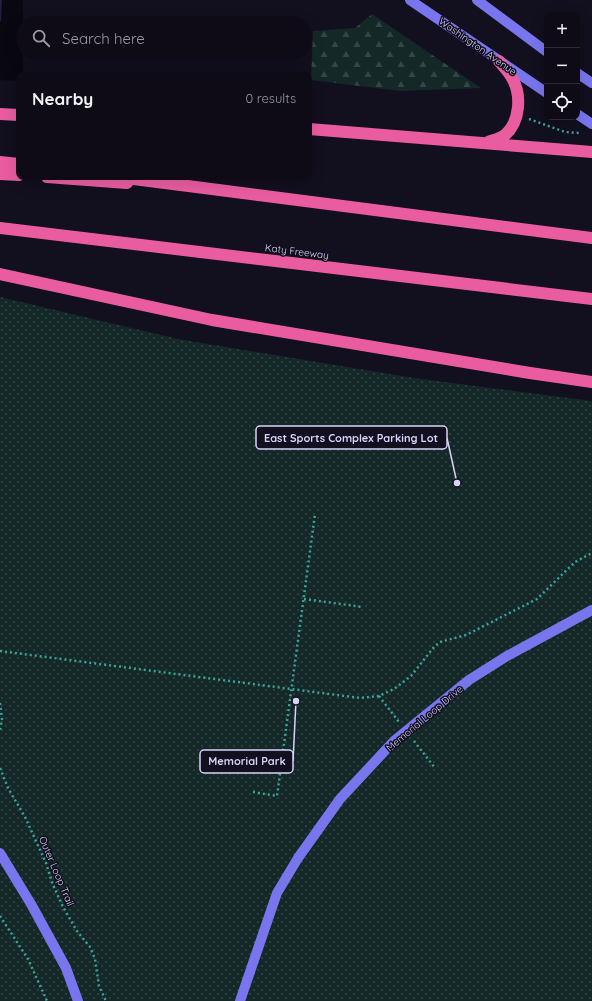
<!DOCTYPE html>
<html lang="en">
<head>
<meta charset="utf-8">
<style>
	:root { --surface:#0e0b16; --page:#1c1923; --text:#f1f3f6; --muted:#9b9ba1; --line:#2e2b35 }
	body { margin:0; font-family:Quicksand,sans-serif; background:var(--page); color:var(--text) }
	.controls { position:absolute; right:12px; top:12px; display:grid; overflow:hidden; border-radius:8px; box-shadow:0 4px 16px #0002 }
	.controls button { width:36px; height:36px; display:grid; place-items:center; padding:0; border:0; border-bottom:1px solid var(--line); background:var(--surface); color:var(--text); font:20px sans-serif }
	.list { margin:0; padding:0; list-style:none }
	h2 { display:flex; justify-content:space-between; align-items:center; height:52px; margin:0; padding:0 16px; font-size:17px }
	h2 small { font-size:13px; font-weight:400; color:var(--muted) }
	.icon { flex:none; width:22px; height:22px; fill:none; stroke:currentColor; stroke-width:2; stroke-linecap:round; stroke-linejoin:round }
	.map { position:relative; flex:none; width:592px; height:1001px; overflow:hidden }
	.search { position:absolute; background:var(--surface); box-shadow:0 4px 16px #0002; left:16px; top:16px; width:296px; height:44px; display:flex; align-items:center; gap:10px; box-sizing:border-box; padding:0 14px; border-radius:22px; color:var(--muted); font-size:15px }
	.panel { position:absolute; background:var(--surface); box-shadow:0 4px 16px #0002; left:16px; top:72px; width:296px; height:108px; border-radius:8px }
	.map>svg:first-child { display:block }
</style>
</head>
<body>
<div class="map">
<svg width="592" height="1001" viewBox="0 0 592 1001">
	<defs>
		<pattern id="forest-firs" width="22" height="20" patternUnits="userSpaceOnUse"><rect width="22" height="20" fill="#132827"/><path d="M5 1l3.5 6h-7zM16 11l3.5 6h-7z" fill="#354647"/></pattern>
		<pattern id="park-dots" width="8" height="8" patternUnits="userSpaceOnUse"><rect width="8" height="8" fill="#132827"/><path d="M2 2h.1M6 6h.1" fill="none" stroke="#354647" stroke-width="1.8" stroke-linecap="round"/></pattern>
	</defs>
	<rect width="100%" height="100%" fill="#120f1e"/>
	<path fill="url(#forest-firs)" d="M 372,14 L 481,88 L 400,91 L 311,80 L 313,31 L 355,28 Z"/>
	<path fill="url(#park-dots)" d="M 0,297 L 178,339 L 414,378 L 592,401 L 592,1001 L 0,1001 Z"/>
	<path fill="#0007" d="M 0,0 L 23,0 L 23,75 L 19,75 L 19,81 L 0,80 Z"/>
	<path fill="#241e3d" d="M 0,0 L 2,0 L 1,21 L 0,21 Z"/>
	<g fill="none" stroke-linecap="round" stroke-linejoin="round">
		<path stroke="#3da39d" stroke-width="2.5" stroke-dasharray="2 3" stroke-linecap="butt" d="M 529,119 L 565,132 L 579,133
			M 304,599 L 363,607
			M 0,651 L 360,698 L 379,696 L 394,689 L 411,676 L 434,647 L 440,642 L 466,635 L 537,599 L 575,562 L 592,553
			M 379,696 L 399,722
			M 0,703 L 2,719 L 0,730
			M 414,741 L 435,768
			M 0,768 L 8,788 L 25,817 L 46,863 L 53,885 L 63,907 L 77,931 L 90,947 L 95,959 L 99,986 L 106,1001
			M 253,792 L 277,796 L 315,514
			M 0,916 L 28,959 L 47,1001"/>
		<path stroke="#7976ed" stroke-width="10" d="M 410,0 L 547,93
			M 477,0 L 547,52
			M 577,73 L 592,83
			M 577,114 L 592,124
			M 0,853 L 31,904 L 66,968 L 78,1001
			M 240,1001 L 277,893 L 298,858 L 340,799 L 394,741 L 469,680 L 507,656 L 592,610"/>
		<path stroke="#e95da0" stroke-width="12" d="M 0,114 L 19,115
			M 309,129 L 592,152
			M 488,142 C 493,140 500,139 505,135 C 520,122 522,95 512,78 C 509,72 503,66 499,61
			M 0,162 L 19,164
			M 0,174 L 19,175
			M 47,177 L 127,183
			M 118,177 L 592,238
			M 0,228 L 592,299
			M 0,274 L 212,320 L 530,373 L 592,382"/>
	</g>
	<g text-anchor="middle" stroke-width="3" stroke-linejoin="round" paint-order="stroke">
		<g font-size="10" fill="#d7d3f9" stroke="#120f1e">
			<text transform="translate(478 46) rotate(35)" y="4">Washington Avenue</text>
			<text transform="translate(297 251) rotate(7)" y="4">Katy Freeway</text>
			<text transform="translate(424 718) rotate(-40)" y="4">Memorial Loop Drive</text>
			<text transform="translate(57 871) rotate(67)" y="4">Outer Loop Trail</text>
		</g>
	</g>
	<path fill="none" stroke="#d7d3f9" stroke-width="1.5" d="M457 483L447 438M296 701L293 761"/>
	<g fill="#d7d3f9" stroke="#120f1e" stroke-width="1.5">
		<circle cx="457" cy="483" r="4"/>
		<circle cx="296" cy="701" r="4"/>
	</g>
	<g fill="#120f1e" stroke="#d7d3f9" stroke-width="1.5">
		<rect x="256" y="426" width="191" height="23" rx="4"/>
		<rect x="200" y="750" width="93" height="23" rx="4"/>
	</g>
	<g font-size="11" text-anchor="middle" font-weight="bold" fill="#d7d3f9">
		<text x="351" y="442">East Sports Complex Parking Lot</text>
		<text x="247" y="765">Memorial Park</text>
	</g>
</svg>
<div class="controls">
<button>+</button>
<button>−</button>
<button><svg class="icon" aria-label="locate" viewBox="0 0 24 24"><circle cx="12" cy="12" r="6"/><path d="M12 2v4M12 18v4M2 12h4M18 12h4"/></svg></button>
</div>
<div class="search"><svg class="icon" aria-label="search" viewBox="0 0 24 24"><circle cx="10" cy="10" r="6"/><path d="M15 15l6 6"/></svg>Search here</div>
<section class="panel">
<h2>Nearby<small>0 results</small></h2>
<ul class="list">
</ul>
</section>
</div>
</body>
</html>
